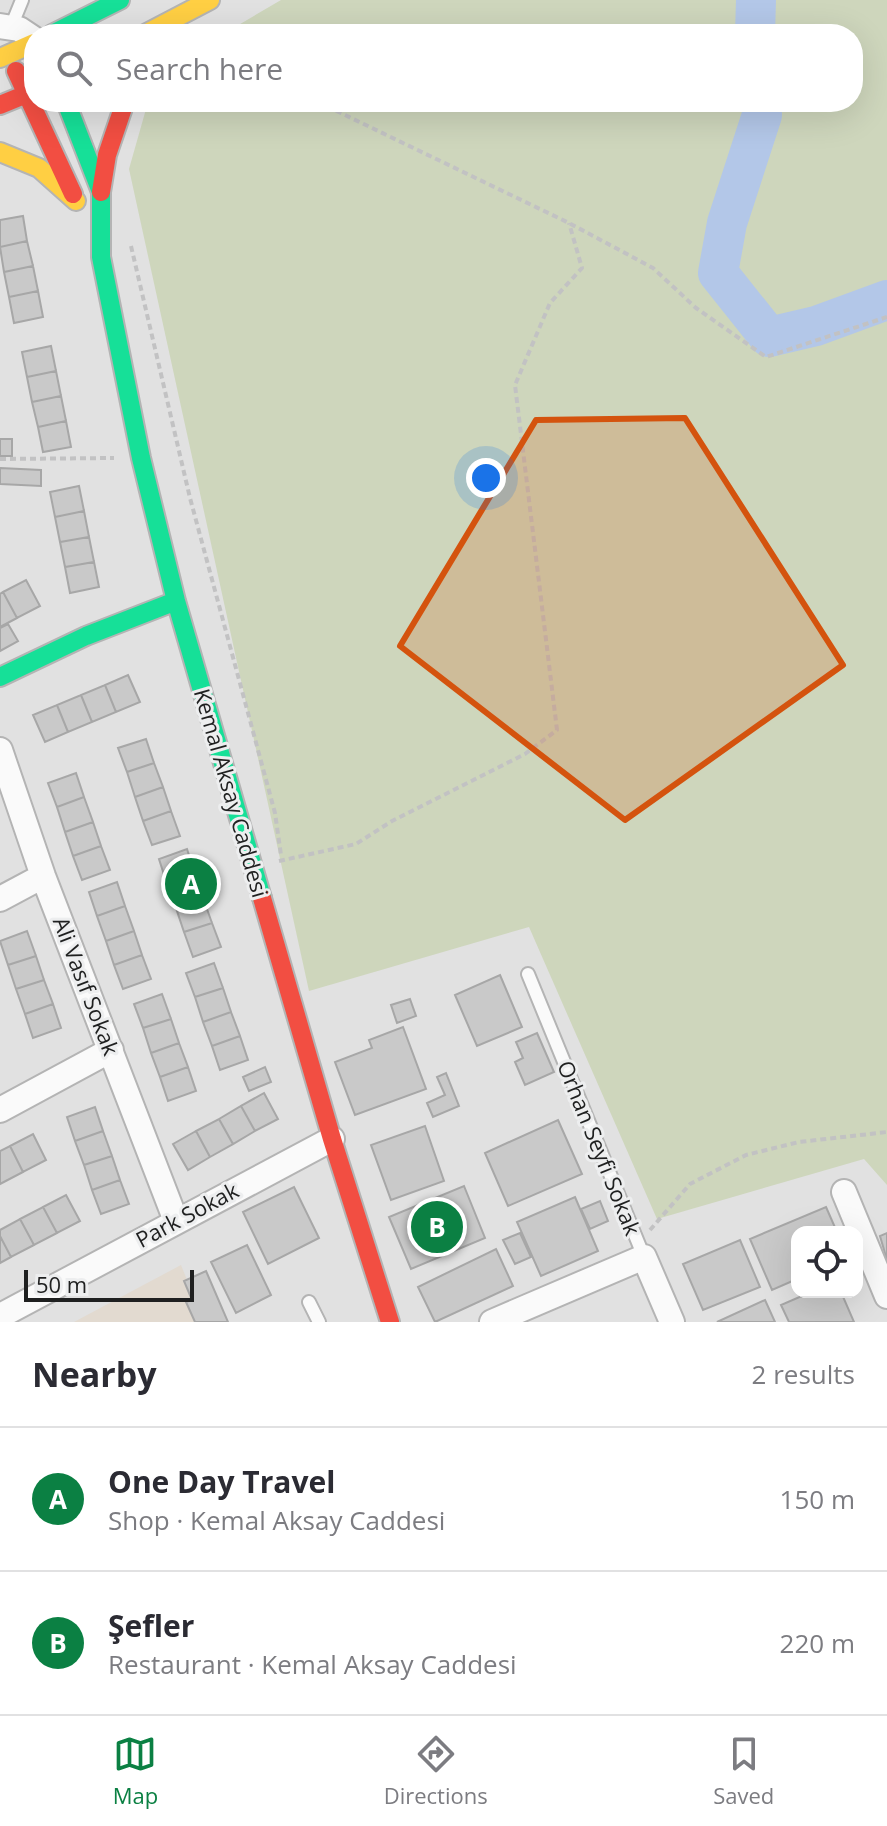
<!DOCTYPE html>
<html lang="en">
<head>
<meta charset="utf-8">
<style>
	:root { --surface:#fff; --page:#f2f2f3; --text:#2b2b33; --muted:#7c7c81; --line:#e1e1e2; --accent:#0b8043 }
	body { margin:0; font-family:"Open Sans",sans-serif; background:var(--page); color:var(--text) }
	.controls { position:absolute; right:24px; bottom:24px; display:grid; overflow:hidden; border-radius:16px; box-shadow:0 8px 32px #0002 }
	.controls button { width:72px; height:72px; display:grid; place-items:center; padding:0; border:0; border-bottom:2px solid var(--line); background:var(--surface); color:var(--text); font:40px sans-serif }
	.scale { position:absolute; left:24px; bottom:20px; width:170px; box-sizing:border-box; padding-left:8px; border:4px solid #1f2020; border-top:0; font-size:22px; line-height:28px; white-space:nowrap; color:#1f2020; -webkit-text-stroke:6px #edeeef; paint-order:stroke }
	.you { position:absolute; left:486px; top:478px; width:28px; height:28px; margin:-20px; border:6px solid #fff; border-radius:50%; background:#1a73e8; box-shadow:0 0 0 12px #1a73e833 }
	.badge { display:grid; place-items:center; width:52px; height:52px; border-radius:50%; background:var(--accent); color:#fff; font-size:26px; font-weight:700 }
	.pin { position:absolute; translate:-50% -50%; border:4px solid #fff; box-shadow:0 2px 8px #0006 }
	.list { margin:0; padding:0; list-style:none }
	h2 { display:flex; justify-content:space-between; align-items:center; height:104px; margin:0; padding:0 32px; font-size:34px }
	h2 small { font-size:26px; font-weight:400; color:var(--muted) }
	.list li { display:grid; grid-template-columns:52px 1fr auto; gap:24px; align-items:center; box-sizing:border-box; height:144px; padding:0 32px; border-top:2px solid var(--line) }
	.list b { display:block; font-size:30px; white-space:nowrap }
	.list p { margin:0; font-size:26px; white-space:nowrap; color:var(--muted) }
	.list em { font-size:26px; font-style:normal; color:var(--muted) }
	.icon { flex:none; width:44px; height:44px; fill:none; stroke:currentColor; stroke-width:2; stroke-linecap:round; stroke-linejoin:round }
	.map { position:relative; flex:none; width:887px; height:1322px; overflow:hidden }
	.search { position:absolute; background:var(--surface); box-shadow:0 8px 32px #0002; left:24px; right:24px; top:24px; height:88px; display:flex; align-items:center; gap:20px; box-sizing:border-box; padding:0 28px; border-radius:32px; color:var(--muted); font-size:30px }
	.sheet { height:392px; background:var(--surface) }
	nav { display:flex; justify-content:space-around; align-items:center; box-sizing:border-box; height:112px; border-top:2px solid var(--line); background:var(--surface); font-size:22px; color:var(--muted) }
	nav a { display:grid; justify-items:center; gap:4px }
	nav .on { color:var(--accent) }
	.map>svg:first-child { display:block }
</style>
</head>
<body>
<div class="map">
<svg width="887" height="1322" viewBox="0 0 887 1322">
	<rect width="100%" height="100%" fill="#e1e1e1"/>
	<path fill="#e2dad0" d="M 181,1265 L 204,1322 L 74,1322 Z"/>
	<path fill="#ced6bc" d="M 281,0 L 887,0 L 887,1185 L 864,1159 L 657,1219 L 529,927 L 309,991 L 129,169 L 148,102 L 853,102 L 853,34 L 223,34 Z"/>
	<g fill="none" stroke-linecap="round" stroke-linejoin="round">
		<path stroke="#b3c7e8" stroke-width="40" d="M 755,34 L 756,0
			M 761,102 L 762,115 L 727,223 L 718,273 L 769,337 L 816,326 L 887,300"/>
	</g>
	<path fill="#c9c9c9" stroke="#a7a7a7" stroke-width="2" d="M 23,216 L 27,241 L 0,247 L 0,220 Z
		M 27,241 L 33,266 L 4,272 L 0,247 Z
		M 33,266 L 38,291 L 9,297 L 4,272 Z
		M 38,291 L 43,317 L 14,323 L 9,297 Z
		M 51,346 L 56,371 L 27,377 L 22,352 Z
		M 56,371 L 61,396 L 32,402 L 27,377 Z
		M 61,396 L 66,421 L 38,427 L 32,402 Z
		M 66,421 L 71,447 L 43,452 L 38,427 Z
		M 0,439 L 12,439 L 12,456 L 0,456 Z
		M 0,468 L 41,470 L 41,486 L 0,484 Z
		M 79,486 L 84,511 L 55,517 L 50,492 Z
		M 84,511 L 89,537 L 60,542 L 55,517 Z
		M 89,537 L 94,562 L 65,567 L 60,542 Z
		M 94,562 L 99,587 L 70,593 L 65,567 Z
		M 26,580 L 40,606 L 17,618 L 3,592 Z
		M 3,592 L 17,618 L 0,627 L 0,594 Z
		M 8,624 L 18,641 L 0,651 L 0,628 Z
		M 128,675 L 140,702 L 116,712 L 105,685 Z
		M 105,685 L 116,712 L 92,722 L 81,695 Z
		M 81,695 L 92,722 L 68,732 L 57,705 Z
		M 57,705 L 68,732 L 45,742 L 33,715 Z
		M 146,739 L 154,763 L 127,772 L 118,748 Z
		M 154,763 L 163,787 L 135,797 L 127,772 Z
		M 76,773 L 84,797 L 57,807 L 48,783 Z
		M 163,787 L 171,811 L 143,821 L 135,797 Z
		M 84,797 L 93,822 L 65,832 L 57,807 Z
		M 171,811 L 180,836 L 152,845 L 143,821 Z
		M 93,822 L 101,846 L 73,856 L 65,832 Z
		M 101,846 L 110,870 L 82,880 L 73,856 Z
		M 187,849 L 195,874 L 167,884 L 159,859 Z
		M 195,874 L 203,898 L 176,908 L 167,884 Z
		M 117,882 L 125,906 L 97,916 L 89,892 Z
		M 203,898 L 212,923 L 184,932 L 176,908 Z
		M 125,906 L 134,931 L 106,941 L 97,916 Z
		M 212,923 L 221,947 L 193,957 L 184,932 Z
		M 27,931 L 36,956 L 8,965 L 0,941 Z
		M 134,931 L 142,955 L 114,965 L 106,941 Z
		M 142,955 L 151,979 L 123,989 L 114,965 Z
		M 36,956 L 44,980 L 16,989 L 8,965 Z
		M 214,963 L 223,988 L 195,997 L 186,973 Z
		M 500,975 L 522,1027 L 477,1046 L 455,995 Z
		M 44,980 L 53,1004 L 25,1014 L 16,989 Z
		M 223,988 L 231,1012 L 203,1022 L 195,997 Z
		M 162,994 L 171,1019 L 143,1028 L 134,1004 Z
		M 410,999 L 416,1016 L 397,1023 L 391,1005 Z
		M 53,1004 L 61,1028 L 33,1038 L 25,1014 Z
		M 231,1012 L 240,1036 L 212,1046 L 203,1022 Z
		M 171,1019 L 179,1043 L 151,1053 L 143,1028 Z
		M 403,1027 L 426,1089 L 355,1115 L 335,1062 L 372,1048 L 369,1040 Z
		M 537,1033 L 554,1072 L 525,1085 L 515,1062 L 523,1058 L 516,1042 Z
		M 240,1036 L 248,1060 L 220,1070 L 212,1046 Z
		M 179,1043 L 188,1067 L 160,1077 L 151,1053 Z
		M 188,1067 L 196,1091 L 168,1101 L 160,1077 Z
		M 265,1067 L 271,1082 L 249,1091 L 243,1077 Z
		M 446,1073 L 459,1106 L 433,1117 L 427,1103 L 445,1095 L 437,1077 Z
		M 264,1093 L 278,1119 L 255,1131 L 241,1106 Z
		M 241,1106 L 255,1131 L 233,1144 L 219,1119 Z
		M 95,1107 L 103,1131 L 75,1141 L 67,1117 Z
		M 219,1119 L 233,1144 L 210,1157 L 196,1131 Z
		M 558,1120 L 582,1174 L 508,1206 L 485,1153 Z
		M 425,1126 L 444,1181 L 391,1200 L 371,1145 Z
		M 103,1131 L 112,1156 L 84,1165 L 75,1141 Z
		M 196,1131 L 210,1157 L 188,1170 L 173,1144 Z
		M 33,1134 L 46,1160 L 23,1172 L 10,1146 Z
		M 10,1146 L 23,1172 L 0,1184 L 0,1151 Z
		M 112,1156 L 120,1180 L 92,1190 L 84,1165 Z
		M 120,1180 L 129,1204 L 101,1214 L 92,1190 Z
		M 464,1186 L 485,1238 L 411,1269 L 389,1217 Z
		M 294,1187 L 319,1238 L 268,1264 L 243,1212 Z
		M 66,1195 L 80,1221 L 57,1233 L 43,1207 Z
		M 575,1197 L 598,1251 L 541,1276 L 517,1222 Z
		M 600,1201 L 608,1221 L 590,1229 L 581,1209 Z
		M 43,1207 L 57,1233 L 34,1245 L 20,1219 Z
		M 826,1207 L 837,1232 L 797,1232 L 797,1279 L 772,1290 L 750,1239 Z
		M 20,1219 L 34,1245 L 11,1257 L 0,1236 L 0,1230 Z
		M 520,1233 L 531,1257 L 515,1264 L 503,1240 Z
		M 887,1233 L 887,1260 L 880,1236 Z
		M 0,1236 L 11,1257 L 0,1263 Z
		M 740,1240 L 760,1287 L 703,1310 L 683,1264 Z
		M 247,1245 L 271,1295 L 236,1313 L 211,1262 Z
		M 496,1249 L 513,1286 L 435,1322 L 418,1287 Z
		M 206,1271 L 228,1322 L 195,1322 L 186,1302 L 192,1300 L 184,1281 Z
		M 811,1292 L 841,1292 L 854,1322 L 789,1322 L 781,1305 Z
		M 765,1300 L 775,1322 L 717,1322 Z"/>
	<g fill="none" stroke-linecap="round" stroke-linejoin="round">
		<g stroke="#b4b4b4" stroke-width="16">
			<path id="lane" d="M 11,27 L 22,0
				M 528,974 L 644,1257
				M 309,1302 L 319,1322"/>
		</g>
		<g stroke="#b4b4b4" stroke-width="28">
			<path id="street" d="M 0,26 L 19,29 L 34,39
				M 0,750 L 43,876 L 176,1221
				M 0,899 L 43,876
				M 0,1110 L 111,1050
				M 844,1192 L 887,1296
				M 0,1316 L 332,1139
				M 492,1322 L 644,1257 L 672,1322"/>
		</g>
		<g stroke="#b4b4b4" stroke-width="22">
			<path id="fast" d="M 52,34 L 120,0
				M 66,102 L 101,192 L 101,257 L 141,458 L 176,601 L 262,898
				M 0,677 L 86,636 L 176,601"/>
		</g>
		<g stroke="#b4b4b4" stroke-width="22">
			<path id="slow" d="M 145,34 L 210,0
				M 0,58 L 34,43
				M 0,152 L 39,168 L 76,201"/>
		</g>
		<g stroke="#b4b4b4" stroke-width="22">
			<path id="jam" d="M 16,71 L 73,194
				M 0,105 L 34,91
				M 101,192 L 107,155 L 125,102
				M 262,898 L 332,1139 L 390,1322"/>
		</g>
		<path stroke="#c2c2c3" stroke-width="4" stroke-dasharray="6 4" stroke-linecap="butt" d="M 318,102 L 569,223 L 653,268 L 696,308 L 766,357 L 887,317
			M 131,246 L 190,498 L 275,813 L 281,855
			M 0,459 L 114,458
			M 279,861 L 356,844 L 392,821 L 525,754 L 557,730 L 515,385 L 550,303 L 582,268 L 569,223
			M 650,1230 L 690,1184 L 746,1155 L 799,1142 L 887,1132"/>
		<use href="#lane" stroke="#fafafa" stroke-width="12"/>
		<use href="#street" stroke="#fafafa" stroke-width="24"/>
		<use href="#fast" stroke="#16e098" stroke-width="18"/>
		<use href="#slow" stroke="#ffcf43" stroke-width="18"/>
		<use href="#jam" stroke="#f24e42" stroke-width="18"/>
	</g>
	<path fill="#d4530e" fill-opacity="0.2" stroke="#d4530e" stroke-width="6" stroke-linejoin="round" d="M 685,418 L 843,665 L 625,820 L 400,646 L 536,420 Z"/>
	<g text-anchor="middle" stroke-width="6" stroke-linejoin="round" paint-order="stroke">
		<g font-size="22" fill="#1f2020" stroke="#edeeef">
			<text transform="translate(231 793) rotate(74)" y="8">Kemal Aksay Caddesi</text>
			<text transform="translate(86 986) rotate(69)" y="8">Ali Vasıf Sokak</text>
			<text transform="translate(599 1148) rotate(68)" y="8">Orhan Seyfi Sokak</text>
			<text transform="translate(187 1215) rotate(-28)" y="8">Park Sokak</text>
		</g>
	</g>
</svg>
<div class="controls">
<button><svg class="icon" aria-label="locate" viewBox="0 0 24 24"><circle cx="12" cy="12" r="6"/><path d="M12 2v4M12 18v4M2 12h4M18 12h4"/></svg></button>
</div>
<div class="scale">50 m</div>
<div class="you"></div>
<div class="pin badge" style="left:191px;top:884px">A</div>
<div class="pin badge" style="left:437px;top:1227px">B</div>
<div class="search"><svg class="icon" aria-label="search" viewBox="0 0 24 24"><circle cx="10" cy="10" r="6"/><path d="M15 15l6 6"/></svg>Search here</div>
</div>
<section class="sheet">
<h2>Nearby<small>2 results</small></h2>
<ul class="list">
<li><span class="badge">A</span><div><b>One Day Travel</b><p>Shop · Kemal Aksay Caddesi</p></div><em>150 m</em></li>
<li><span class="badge">B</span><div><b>Şefler</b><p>Restaurant · Kemal Aksay Caddesi</p></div><em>220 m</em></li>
</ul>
</section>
<nav>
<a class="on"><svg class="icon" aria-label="map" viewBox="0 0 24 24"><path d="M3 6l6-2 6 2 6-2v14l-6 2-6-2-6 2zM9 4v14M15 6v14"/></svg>Map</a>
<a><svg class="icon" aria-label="directions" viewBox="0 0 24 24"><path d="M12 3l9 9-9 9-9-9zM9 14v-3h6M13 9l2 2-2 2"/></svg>Directions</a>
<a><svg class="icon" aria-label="saved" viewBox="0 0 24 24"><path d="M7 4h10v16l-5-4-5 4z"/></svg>Saved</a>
</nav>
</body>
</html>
